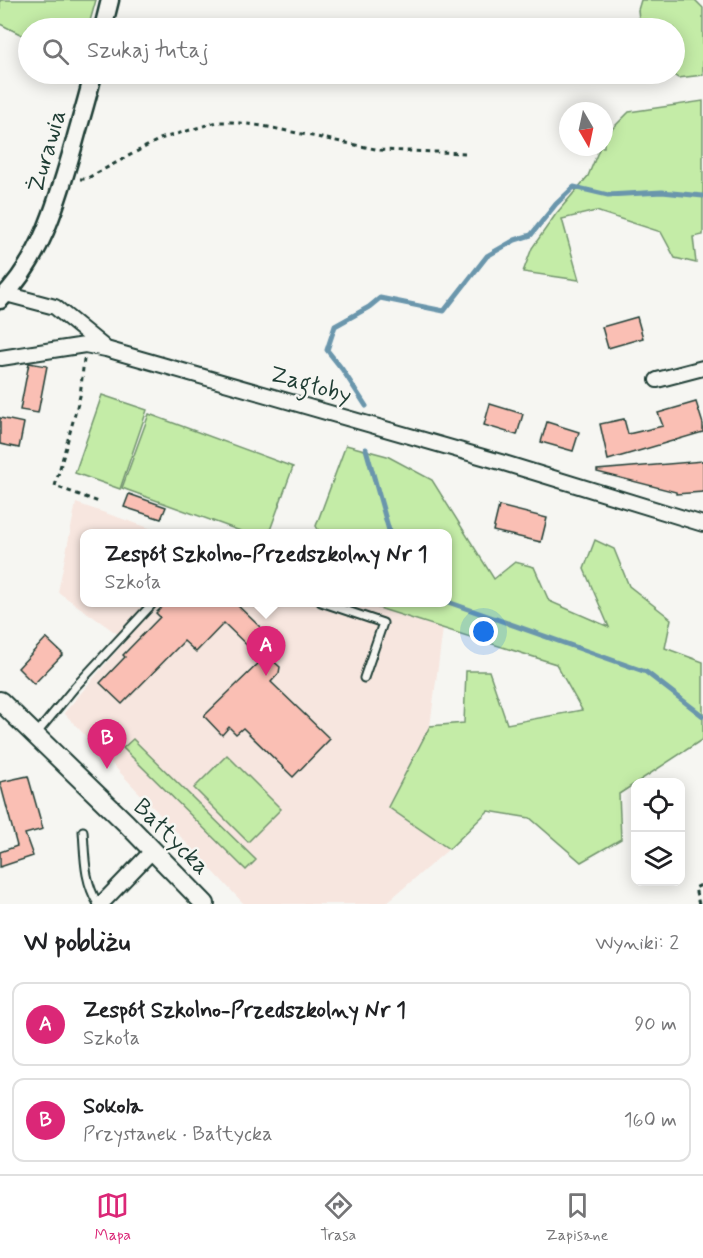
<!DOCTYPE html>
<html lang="pl">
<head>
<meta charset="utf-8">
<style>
	:root { --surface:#fff; --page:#f6f6f6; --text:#202124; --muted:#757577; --line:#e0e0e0; --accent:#db2777 }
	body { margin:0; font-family:Mynerve,sans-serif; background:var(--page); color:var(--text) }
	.controls { position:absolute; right:18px; bottom:18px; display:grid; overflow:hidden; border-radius:12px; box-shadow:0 3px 15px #0003 }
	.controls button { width:54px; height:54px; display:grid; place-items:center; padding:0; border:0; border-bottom:2px solid var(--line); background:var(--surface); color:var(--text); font:30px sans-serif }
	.compass { position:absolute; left:559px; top:102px; width:54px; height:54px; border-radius:50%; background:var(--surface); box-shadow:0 3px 15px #0003; rotate:171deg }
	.you { position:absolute; left:484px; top:632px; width:21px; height:21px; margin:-15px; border:4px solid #fff; border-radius:50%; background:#1a73e8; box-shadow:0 0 0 9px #1a73e833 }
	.badge { display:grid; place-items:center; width:39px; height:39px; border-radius:50%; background:var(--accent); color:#fff; font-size:20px; font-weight:700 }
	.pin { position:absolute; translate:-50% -50px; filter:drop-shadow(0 2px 3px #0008) }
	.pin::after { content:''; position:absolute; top:32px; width:21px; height:18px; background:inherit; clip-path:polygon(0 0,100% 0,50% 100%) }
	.popup { position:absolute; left:80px; top:529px; width:372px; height:78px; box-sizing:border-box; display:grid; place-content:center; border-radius:12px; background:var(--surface); filter:drop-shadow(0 2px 4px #0005); font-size:20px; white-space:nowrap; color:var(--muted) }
	.popup b { font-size:22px; color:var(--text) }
	.popup::after { content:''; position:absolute; left:50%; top:100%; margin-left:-12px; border:12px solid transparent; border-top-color:var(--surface) }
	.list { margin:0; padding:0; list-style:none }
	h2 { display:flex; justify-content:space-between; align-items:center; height:78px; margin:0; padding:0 24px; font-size:26px }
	h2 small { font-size:20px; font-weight:400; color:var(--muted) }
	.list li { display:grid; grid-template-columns:39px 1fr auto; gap:18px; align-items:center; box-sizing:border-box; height:84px; margin:0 12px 12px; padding:0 12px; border:2px solid var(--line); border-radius:12px }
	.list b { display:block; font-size:22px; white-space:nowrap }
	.list p { margin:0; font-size:20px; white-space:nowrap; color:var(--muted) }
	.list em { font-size:20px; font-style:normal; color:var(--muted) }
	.icon { flex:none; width:33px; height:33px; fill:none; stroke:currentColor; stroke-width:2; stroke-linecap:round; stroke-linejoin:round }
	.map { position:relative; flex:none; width:703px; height:904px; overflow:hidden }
	.search { position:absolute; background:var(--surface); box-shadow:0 3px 15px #0003; left:18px; right:18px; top:18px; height:66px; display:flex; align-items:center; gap:15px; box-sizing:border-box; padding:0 21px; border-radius:33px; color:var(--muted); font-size:22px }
	.sheet { height:270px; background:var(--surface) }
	nav { display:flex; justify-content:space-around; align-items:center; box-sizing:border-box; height:84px; border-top:2px solid var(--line); background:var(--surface); font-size:16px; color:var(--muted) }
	nav a { display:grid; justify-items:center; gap:3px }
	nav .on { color:var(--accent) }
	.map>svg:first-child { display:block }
</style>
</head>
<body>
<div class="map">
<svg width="703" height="904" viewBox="0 0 703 904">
	<rect width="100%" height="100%" fill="#f6f6f2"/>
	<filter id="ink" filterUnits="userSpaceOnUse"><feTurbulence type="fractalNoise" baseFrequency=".0167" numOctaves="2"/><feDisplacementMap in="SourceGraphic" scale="12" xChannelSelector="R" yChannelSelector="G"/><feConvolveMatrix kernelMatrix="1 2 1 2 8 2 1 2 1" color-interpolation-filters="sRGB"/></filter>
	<g filter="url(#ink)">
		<path fill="#f7e6df" d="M 76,503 L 164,533 L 85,534 L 85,602 L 363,603 L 443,629 L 430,726 L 388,807 L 449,849 L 385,904 L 244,904 L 64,713 L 126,640 L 58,592 Z"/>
		<path fill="#c4eca7" stroke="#72946e" stroke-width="1.5" d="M 0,0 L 96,0 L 88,28 L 28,28 L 28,38 L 0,24 Z
			M 641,0 L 695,0 L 703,8 L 703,75 L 678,78 L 672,74 L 674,74 L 674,28 L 640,28 L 638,10 Z
			M 703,101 L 703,235 L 693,237 L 696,263 L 675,258 L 661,232 L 596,211 L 562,219 L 579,280 L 523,272 L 532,248 L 556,214 L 588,176 L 600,147 L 604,147 L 604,137 L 629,112 Z
			M 102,395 L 147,410 L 120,489 L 75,473 Z
			M 149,414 L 293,467 L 269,533 L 246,533 L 122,488 Z
			M 346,445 L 387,456 L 432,480 L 494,579 L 515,562 L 534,567 L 549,601 L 609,627 L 584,569 L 595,540 L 614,549 L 629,586 L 671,619 L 665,648 L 703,662 L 703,739 L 619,794 L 621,839 L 581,862 L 530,818 L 488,811 L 449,849 L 388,807 L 430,726 L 464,723 L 466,671 L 489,671 L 507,724 L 582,710 L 556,664 L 363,603 L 448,602 L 448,534 L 320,533 L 316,526 Z
			M 133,739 L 256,860 L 246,870 L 123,748 Z
			M 227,755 L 281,809 L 248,842 L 194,788 Z"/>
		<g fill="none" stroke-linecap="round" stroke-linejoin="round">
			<path stroke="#6b96ac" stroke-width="5" d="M 366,406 L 342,369 L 327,350 L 335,326 L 369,307 L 380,298 L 444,311 L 487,256 L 515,240 L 531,235 L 556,204 L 574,187 L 608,195 L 662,192 L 703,196
				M 366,449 L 390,534
				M 448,602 L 646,672 L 703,716"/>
		</g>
		<path fill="#fabfb4" stroke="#1f3d34" stroke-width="1.5" d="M 637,317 L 643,338 L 608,348 L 602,327 Z
			M 29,363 L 47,366 L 38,413 L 20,410 Z
			M 696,402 L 703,424 L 703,432 L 608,460 L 600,424 L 624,419 L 628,434 L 663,426 L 658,413 Z
			M 490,404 L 523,414 L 517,435 L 484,425 Z
			M 0,418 L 24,423 L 19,448 L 0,444 Z
			M 547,422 L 579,432 L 573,451 L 541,442 Z
			M 703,461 L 703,492 L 676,494 L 676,492 L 597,472 L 597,470 Z
			M 129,494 L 166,507 L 161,519 L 124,507 Z
			M 499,506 L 547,518 L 541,542 L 493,531 Z
			M 166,603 L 235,603 L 283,649 L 272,660 L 280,667 L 279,673 L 271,682 L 330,739 L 293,777 L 243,728 L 236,734 L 229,727 L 222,735 L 204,716 L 262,660 L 224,623 L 196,652 L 184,641 L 122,704 L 100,683 L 125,657 L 123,655 L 160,617 L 156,613 Z
			M 46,638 L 63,654 L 34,684 L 18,668 Z
			M 28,776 L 43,829 L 25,834 L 33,856 L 0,867 L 0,852 L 17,846 L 0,782 Z"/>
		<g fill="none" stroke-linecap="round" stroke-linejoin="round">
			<g stroke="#1f3d34" stroke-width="11">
				<path id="service" d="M 321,602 L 383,623 L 364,678
					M 37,733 L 75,687 L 154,602
					M 83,831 C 85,858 84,881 98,904"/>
			</g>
			<g stroke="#1f3d34" stroke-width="18">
				<path id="minor" d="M 6,294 L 55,307 L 104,347
					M 1,358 L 85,345 L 106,349 L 504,463 L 703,524
					M 657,380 L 703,368
					M 101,904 L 152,851"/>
			</g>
			<g stroke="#1f3d34" stroke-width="21">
				<path id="tertiary" d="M 103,28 L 110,0
					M 0,300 C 42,259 58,199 74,144 C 80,121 88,97 93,74"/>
			</g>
			<g stroke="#1f3d34" stroke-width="22">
				<path id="secondary" d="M 0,701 L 126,823 L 205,904"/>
			</g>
			<path stroke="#1f3d34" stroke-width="3" stroke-dasharray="4.5 4.5" stroke-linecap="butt" d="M 80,179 L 86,179 L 160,139 L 217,122 L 232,122 L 263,126 L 380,150 L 465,153
				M 84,359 L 80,396 L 55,486 L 99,502
				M 699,904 L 695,888 L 703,884"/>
			<use href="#service" stroke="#f6f6f2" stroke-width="7"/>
			<use href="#minor" stroke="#f6f6f2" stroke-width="14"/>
			<use href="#tertiary" stroke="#f6f6f2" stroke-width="16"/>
			<use href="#secondary" stroke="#f6f6f2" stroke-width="18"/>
		</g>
	</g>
	<g text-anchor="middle" stroke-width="5" stroke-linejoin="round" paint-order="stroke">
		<g font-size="24" fill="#1f3d34" stroke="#f6f6f2">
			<text transform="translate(46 151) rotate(-74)" y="8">Żurawia</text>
			<text transform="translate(311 384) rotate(16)" y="8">Zagłoby</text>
			<text transform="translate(172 836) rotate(45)" y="8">Bałtycka</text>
		</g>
	</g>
</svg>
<div class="controls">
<button><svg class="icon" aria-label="locate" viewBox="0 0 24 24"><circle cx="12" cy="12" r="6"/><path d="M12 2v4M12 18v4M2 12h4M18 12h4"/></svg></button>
<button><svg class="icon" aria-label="layers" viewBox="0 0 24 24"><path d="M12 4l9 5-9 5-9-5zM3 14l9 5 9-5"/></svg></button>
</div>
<svg class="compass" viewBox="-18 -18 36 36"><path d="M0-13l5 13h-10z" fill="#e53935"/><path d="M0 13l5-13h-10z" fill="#757577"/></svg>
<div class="you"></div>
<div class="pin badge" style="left:266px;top:676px">A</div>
<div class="popup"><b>Zespół Szkolno-Przedszkolny Nr 1</b>Szkoła</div>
<div class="pin badge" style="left:107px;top:769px">B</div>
<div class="search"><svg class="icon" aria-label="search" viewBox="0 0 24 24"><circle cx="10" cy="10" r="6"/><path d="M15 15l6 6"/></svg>Szukaj tutaj</div>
</div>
<section class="sheet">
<h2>W pobliżu<small>Wyniki: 2</small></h2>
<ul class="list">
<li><span class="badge">A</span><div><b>Zespół Szkolno-Przedszkolny Nr 1</b><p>Szkoła</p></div><em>90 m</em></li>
<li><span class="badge">B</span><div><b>Sokola</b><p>Przystanek · Bałtycka</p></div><em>160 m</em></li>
</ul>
</section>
<nav>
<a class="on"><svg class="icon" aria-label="map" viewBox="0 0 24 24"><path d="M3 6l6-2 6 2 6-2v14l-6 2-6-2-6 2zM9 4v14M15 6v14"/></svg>Mapa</a>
<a><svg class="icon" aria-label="directions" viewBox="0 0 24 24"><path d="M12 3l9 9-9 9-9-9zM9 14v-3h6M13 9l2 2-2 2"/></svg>Trasa</a>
<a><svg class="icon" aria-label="saved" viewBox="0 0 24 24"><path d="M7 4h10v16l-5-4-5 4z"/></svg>Zapisane</a>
</nav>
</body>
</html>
